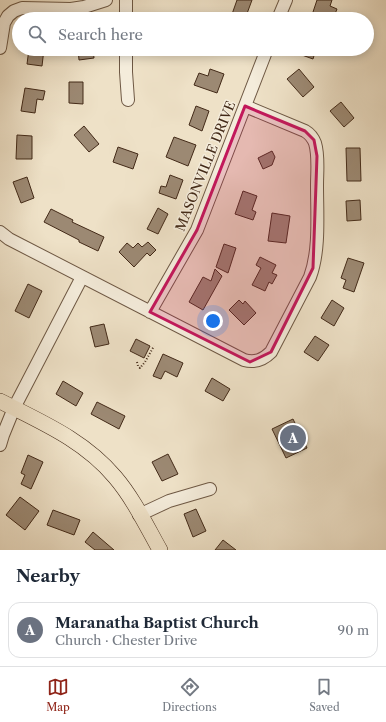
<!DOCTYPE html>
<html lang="en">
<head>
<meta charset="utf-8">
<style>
	:root { --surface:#fff; --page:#f2f2f3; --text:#1f2937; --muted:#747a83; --line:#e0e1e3; --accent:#8f2418 }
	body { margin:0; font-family:"Libre Caslon Text",serif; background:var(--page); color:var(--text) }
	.you { position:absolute; left:213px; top:321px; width:14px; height:14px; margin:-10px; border:3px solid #fff; border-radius:50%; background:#1a73e8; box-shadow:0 0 0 6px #1a73e833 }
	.badge { display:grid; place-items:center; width:26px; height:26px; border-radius:50%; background:var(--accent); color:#fff; font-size:13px; font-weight:700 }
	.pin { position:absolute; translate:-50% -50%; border:2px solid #fff; box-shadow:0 1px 4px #0006 }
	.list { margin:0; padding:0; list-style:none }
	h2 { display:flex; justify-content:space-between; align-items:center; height:52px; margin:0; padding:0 16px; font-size:17px }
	h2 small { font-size:13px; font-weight:400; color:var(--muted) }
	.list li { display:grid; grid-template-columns:26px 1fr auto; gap:12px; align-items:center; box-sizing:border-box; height:56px; margin:0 8px 8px; padding:0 8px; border:1px solid var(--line); border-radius:12px }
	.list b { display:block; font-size:15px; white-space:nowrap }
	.list p { margin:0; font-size:13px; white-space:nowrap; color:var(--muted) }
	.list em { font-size:13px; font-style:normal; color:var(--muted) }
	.icon { flex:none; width:22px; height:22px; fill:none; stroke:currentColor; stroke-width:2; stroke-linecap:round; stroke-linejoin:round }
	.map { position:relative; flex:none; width:386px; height:550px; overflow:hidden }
	.search { position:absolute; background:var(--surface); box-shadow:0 2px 10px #0003; left:12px; right:12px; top:12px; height:44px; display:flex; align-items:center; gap:10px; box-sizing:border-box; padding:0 14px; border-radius:22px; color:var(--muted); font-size:15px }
	.sheet { height:116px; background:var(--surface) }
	nav { display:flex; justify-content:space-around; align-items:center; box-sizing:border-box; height:56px; border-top:1px solid var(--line); background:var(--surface); font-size:11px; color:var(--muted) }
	nav a { display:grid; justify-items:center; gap:2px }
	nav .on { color:var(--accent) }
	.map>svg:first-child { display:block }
</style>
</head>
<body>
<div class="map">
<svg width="386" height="550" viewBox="0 0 386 550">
	<rect width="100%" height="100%" fill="#eee1c7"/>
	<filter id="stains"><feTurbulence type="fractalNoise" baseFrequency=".005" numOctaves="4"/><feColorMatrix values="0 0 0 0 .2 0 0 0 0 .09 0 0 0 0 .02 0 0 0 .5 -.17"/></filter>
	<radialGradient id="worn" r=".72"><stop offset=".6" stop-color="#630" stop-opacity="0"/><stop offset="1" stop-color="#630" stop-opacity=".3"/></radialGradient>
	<path fill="#9c8973" stroke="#432a18" d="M 237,0 L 252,0 L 245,19 L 236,19 L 231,17 Z
		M 317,0 L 332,0 L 330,6 L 337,9 L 333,19 L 322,19 L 312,15 Z
		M 29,49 L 44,49 L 42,66 L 27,64 Z
		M 78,49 L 93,49 L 94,58 L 79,60 Z
		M 288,49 L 316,49 L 313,59 L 288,50 Z
		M 210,69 L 224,74 L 217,93 L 194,85 L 199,73 L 208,76 Z
		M 299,69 L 314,87 L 303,97 L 287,79 Z
		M 69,82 L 83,82 L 83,104 L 69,103 Z
		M 25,88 L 45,91 L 43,100 L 37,99 L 35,113 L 21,111 Z
		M 341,102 L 354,118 L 344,127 L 330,111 Z
		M 196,106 L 209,111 L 202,131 L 189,125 Z
		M 84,126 L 99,144 L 89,152 L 74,135 Z
		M 17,135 L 32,136 L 32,159 L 16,159 Z
		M 174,137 L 196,145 L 188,166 L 166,157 Z
		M 118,147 L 138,154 L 133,169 L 113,162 Z
		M 346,148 L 360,148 L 361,181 L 347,181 Z
		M 272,151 L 275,157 L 272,165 L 263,169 L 258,158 Z
		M 170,175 L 183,180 L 176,199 L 159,193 L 161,186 L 166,187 Z
		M 27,177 L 34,198 L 21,203 L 13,182 Z
		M 243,191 L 257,196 L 252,210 L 256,212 L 253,220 L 235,214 Z
		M 360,200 L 361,220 L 347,221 L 346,201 Z
		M 158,208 L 168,214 L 158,234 L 147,229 Z
		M 51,209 L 73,220 L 72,222 L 104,237 L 98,251 L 79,242 L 79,240 L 44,222 Z
		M 272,213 L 290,216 L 286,243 L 268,241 Z
		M 148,242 L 156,250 L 150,256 L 147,253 L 134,267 L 119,252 L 127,243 L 133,248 L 138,243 L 142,247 Z
		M 224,244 L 236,248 L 228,273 L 216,267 Z
		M 260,257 L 276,265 L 272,273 L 277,275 L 272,284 L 269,282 L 265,291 L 252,285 L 261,268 L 256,265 Z
		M 348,258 L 364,263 L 354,292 L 343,288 L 346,280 L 341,278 Z
		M 215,269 L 222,276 L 203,310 L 189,302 L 203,277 L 211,281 Z
		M 28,284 L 42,291 L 29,318 L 15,311 Z
		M 239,300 L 243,304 L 245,301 L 256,313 L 244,325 L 229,310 Z
		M 332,300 L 344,308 L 334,326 L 321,318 Z
		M 104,324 L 109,344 L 95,347 L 90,327 Z
		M 315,336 L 329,345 L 318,361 L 304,352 Z
		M 136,339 L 150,346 L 144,358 L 130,351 Z
		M 163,354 L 183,363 L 177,377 L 165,371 L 161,379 L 153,376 Z
		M 212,378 L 230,389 L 223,401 L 205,391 Z
		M 63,381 L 83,393 L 76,406 L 56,394 Z
		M 97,402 L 125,416 L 119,429 L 91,414 Z
		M 293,419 L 307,448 L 286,458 L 272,429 Z
		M 168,454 L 178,474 L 162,481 L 152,462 Z
		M 28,455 L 43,462 L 31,489 L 21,484 L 25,475 L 21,473 Z
		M 20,497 L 39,511 L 25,530 L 6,515 Z
		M 196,509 L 206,531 L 193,537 L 184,514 Z
		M 53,510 L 80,520 L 74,535 L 47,525 Z
		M 93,532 L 114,550 L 95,550 L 85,542 Z
		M 223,540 L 236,550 L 215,550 Z"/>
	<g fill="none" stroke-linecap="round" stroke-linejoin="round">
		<g stroke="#6e5844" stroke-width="14">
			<path id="minor" d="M 126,19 L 126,0
				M 278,19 L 286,0
				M 0,48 L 4,23 L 8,16 L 14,11 L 22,8 L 71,9 L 84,7 L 106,0
				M 126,49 L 126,72 L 128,100
				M 0,232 L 9,239 L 244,360 C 255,363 263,360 271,352 L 310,277 C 320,250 317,215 317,185 C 317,172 319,156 315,143 C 313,138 310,134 305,131 L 245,106
				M 150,312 L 197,230 L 267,49
				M 0,445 L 3,435 L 14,408 L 82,277
				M 139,515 L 169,501 L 210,489"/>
		</g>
		<g stroke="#432a18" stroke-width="16">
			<path id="major" d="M 0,401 C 41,422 84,440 115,477 C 133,498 146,525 160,550"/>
		</g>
		<path stroke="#432a18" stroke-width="2" stroke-dasharray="1 2" stroke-linecap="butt" d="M 137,362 L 138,366 L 140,368 L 145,362 L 154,346"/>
		<use href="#minor" stroke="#f4ecdb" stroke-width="12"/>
		<use href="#major" stroke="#eee1c7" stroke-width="15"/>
	</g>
	<path fill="#c2185b" fill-opacity="0.2" stroke="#c2185b" stroke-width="3" stroke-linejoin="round" d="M 245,106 L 305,131 L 314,140 L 317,156 L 313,268 L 271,352 L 250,362 L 150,312 L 197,230 Z"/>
	<g text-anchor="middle" stroke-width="3" stroke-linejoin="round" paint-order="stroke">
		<g font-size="13" fill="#432a18" stroke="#f4ecdb">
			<text transform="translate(205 166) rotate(-68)" y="5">MASONVILLE DRIVE</text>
		</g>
	</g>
	<rect width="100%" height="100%" filter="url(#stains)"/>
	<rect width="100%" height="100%" fill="url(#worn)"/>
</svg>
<div class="you"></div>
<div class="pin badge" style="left:293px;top:438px;background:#6b7280">A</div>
<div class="search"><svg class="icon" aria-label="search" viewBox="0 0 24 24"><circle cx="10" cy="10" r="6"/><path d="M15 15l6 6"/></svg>Search here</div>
</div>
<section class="sheet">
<h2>Nearby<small></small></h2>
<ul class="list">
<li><span class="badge" style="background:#6b7280">A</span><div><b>Maranatha Baptist Church</b><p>Church · Chester Drive</p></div><em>90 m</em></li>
</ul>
</section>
<nav>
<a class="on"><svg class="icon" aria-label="map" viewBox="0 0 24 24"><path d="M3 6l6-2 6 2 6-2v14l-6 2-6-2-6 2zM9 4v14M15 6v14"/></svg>Map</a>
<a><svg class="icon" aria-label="directions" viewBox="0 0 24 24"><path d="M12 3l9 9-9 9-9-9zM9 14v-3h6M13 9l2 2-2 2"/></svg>Directions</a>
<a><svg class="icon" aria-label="saved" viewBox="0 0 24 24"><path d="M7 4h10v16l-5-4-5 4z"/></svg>Saved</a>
</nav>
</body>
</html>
